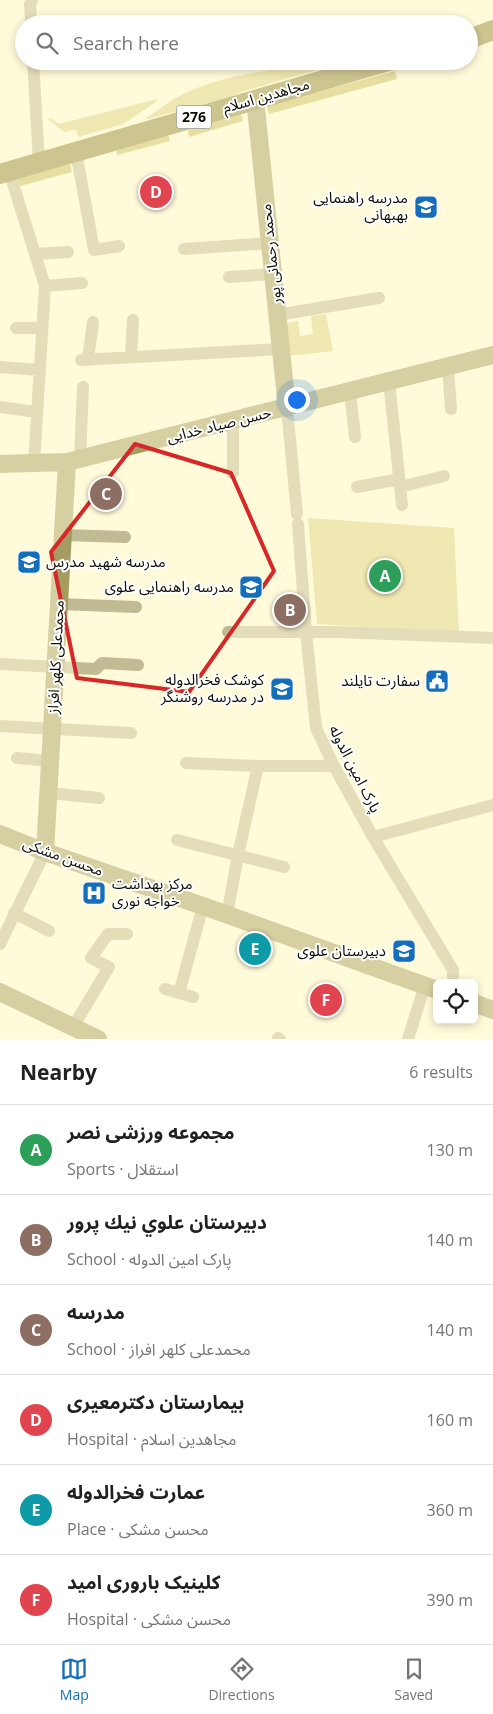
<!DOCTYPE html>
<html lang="en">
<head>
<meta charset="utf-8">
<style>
	:root { --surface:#fff; --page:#f2f2f2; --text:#202124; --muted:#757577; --line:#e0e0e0; --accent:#156ebb }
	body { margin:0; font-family:"Open Sans","Noto Sans Arabic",sans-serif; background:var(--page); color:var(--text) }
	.controls { position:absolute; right:15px; bottom:15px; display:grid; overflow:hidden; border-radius:8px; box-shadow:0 2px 8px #0003 }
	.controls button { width:45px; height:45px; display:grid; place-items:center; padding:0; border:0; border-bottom:1px solid var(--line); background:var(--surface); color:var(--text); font:25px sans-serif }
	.you { position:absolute; left:296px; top:399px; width:18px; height:18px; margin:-12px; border:4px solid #fff; border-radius:50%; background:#1a73e8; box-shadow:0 0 0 8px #1a73e833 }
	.badge { display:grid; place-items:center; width:32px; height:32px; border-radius:50%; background:var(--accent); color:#fff; font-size:16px; font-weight:700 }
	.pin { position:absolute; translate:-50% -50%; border:2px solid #fff; box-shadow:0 1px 5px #0006 }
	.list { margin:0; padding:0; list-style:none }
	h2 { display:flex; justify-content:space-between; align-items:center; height:65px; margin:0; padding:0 20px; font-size:21px }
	h2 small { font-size:16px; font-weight:400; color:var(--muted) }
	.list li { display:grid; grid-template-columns:32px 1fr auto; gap:15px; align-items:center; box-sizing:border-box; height:90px; padding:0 20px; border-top:1px solid var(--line) }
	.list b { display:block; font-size:19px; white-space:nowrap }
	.list p { margin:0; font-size:16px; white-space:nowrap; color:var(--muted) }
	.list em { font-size:16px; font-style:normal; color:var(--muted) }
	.icon { flex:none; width:28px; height:28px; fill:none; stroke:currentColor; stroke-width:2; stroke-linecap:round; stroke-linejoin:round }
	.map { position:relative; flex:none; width:493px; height:1039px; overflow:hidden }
	.search { position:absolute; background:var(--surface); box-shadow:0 2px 8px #0003; left:15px; right:15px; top:15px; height:55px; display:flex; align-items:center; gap:12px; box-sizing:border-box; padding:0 18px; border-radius:28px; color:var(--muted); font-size:19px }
	.sheet { height:605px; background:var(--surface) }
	nav { display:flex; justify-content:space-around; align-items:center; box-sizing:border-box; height:70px; border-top:1px solid var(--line); background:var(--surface); font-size:14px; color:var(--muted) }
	nav a { display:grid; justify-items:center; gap:2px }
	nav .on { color:var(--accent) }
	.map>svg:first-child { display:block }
</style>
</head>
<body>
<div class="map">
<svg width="493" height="1039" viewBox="0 0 493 1039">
	<rect width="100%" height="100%" fill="#fffad9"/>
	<path fill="#ddd284" d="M 330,63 L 337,64 L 241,92 L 230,97 L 144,120 C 157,111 169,101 183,94 C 225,74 284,67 330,63 Z
		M 157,99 L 156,102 L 123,124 L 78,137 L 76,129 L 64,132 L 48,119 L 51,118 L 59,124 Z
		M 326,314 L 333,351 L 288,356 L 284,324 L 298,321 L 300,336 L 313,334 L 311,316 Z
		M 308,518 L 454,528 L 459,633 L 317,624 Z"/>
	<path fill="#cabc5d" d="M 395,71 L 397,79 L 269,114 L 267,106 Z
		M 241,114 L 243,121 L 189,137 L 188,130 Z
		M 168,133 L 170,141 L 117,155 L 116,148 Z
		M 70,164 L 72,172 L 20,186 L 18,179 Z"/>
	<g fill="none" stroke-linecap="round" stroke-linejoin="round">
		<path stroke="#c0bb94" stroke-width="12" d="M 31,24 L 30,4 L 32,0
			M 33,61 L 39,161
			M 76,152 L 94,250 L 119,246
			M 9,171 L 45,286 L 34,463
			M 184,249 L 270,243
			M 35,254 L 68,252
			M 229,277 L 273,274
			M 45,286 L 82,283
			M 277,315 L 379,298
			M 16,328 L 42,328
			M 131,357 L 133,320
			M 81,360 L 281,349
			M 88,360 L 93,322
			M 0,367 L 39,370
			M 448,367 L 451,409
			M 389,381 L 402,505
			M 350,391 L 355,437
			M 0,407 L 37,412
			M 287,408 L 297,514
			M 233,420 L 233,473
			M 80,459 L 83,387
			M 357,487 L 399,479
			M 400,487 L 444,476
			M 298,524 L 306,632 L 316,728 L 334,766 L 373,837 L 453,970 L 453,976
			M 63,535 L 125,537
			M 59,604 L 136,607
			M 228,632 L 338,632 L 493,638
			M 0,664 L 96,669 L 102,663 L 138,665
			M 0,726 L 131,733
			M 17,758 L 50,761
			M 186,763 L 258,766 L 334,766
			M 49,793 L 99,798
			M 373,837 L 493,805
			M 177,840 L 284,867
			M 14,913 L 49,931
			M 227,915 L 238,855 L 258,766
			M 0,944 L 45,852
			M 165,989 L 193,997
			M 179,993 L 203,906
			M 73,1027 L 109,967 L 91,958 L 108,934 L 127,934
			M 278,1038 L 280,1039
			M 408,1039 L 425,985"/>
		<path stroke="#a59c61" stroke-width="18" d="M 255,99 L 287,408
			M 0,464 L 67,462 L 493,355
			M 0,834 L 45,852 L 203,906 L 437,990
			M 45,852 L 67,462
			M 0,992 L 98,1039
			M 474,1003 L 493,1010"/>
		<path stroke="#918537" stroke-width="20" d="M 469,39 L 493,30
			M 0,174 L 389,61"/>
	</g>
	<path d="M0 0H493V1039H0ZM 135,444 L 231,473 L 274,571 L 189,692 L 77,678 L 51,552 Z" fill="#fffad9" fill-opacity=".55" fill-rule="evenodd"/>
	<path fill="none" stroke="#d62828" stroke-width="4" stroke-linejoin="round" d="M 135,444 L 231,473 L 274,571 L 189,692 L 77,678 L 51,552 Z"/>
	<defs>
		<g id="school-square" transform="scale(1.25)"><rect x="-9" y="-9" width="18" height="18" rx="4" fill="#156ebb" stroke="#fff"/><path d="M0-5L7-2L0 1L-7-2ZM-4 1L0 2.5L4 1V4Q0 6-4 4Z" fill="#fff"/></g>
		<g id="civic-square" transform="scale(1.25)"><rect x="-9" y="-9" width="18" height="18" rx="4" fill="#156ebb" stroke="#fff"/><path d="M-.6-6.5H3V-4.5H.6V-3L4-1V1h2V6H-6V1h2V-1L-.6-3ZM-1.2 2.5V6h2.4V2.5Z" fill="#fff"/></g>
		<g id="hospital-square" transform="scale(1.25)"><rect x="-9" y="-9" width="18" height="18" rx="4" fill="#156ebb" stroke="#fff"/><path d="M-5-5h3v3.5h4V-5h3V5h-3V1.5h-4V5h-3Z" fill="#fff"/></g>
	</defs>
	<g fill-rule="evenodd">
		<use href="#school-square" x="426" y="207"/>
		<use href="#school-square" x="29" y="562"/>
		<use href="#school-square" x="251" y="587"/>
		<use href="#civic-square" x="437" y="681"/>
		<use href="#school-square" x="282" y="689"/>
		<use href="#hospital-square" x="94" y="893"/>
		<use href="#school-square" x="404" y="951"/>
	</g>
	<g text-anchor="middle" stroke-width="4" stroke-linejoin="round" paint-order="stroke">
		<rect fill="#fff" stroke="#56554f" stroke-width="1" x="176.5" y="105.5" width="35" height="23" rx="4"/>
		<g font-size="14" font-weight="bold" fill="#0d0c03">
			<text x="194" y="122">276</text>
		</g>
		<g font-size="15" fill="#0d0c03" stroke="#fff">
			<text transform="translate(266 96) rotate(-16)" y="5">مجاهدین اسلام</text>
			<text transform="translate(271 254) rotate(-96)" y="5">محمد رحمانی پور</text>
			<text transform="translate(219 425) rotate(-14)" y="5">حسن صیاد خدایی</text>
			<text transform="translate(56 657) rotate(-87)" y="5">محمدعلی کلهر افراز</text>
			<text transform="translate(355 769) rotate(63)" y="5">پارک امین الدوله</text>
			<text transform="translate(63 857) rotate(20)" y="5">محسن مشکی</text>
		</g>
		<g font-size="15" fill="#0d0c03" stroke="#fff" text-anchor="end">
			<text x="408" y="203">مدرسه راهنمایی<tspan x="408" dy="17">بهبهانی</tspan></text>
			<text x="46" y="567" text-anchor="start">مدرسه شهید مدرس</text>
			<text x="234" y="592">مدرسه راهنمایی علوی</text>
			<text x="264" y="685">کوشک فخرالدوله<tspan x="264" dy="17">در مدرسه روشنگر</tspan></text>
			<text x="420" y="686">سفارت تایلند</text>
			<text x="112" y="889" text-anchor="start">مرکز بهداشت<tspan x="112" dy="17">خواجه نوری</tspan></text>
			<text x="386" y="956">دبیرستان علوی</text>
		</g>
	</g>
</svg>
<div class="controls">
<button><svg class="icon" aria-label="locate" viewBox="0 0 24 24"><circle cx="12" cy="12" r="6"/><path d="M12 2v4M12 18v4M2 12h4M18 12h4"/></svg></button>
</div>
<div class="you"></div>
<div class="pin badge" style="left:385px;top:576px;background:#2e9e5b">A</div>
<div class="pin badge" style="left:290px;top:610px;background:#8d6e63">B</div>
<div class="pin badge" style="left:106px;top:494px;background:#8d6e63">C</div>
<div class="pin badge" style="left:156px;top:192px;background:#e0444e">D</div>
<div class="pin badge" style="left:255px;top:949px;background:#0f9aa8">E</div>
<div class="pin badge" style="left:326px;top:1000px;background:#e0444e">F</div>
<div class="search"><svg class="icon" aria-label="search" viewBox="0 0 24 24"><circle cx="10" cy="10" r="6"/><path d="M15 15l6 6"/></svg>Search here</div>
</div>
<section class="sheet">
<h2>Nearby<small>6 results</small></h2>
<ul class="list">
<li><span class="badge" style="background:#2e9e5b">A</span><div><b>مجموعه ورزشی نصر</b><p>Sports · استقلال</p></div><em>130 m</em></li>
<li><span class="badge" style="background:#8d6e63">B</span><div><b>دبيرستان علوي نيك پرور</b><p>School · پارک امین الدوله</p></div><em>140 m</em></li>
<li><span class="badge" style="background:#8d6e63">C</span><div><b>مدرسه</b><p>School · محمدعلی کلهر افراز</p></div><em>140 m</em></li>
<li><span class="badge" style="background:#e0444e">D</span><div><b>بیمارستان دکترمعیری</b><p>Hospital · مجاهدین اسلام</p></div><em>160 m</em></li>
<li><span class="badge" style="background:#0f9aa8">E</span><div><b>عمارت فخرالدوله</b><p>Place · محسن مشکی</p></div><em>360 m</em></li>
<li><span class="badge" style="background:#e0444e">F</span><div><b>کلینیک باروری امید</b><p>Hospital · محسن مشکی</p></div><em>390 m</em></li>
</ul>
</section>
<nav>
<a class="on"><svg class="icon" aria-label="map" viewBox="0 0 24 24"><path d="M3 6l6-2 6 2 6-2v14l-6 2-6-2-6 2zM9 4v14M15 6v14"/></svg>Map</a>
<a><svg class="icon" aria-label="directions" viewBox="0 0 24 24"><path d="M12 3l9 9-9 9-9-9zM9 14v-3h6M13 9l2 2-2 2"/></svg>Directions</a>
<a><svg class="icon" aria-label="saved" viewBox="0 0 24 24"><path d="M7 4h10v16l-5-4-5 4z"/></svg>Saved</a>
</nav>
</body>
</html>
